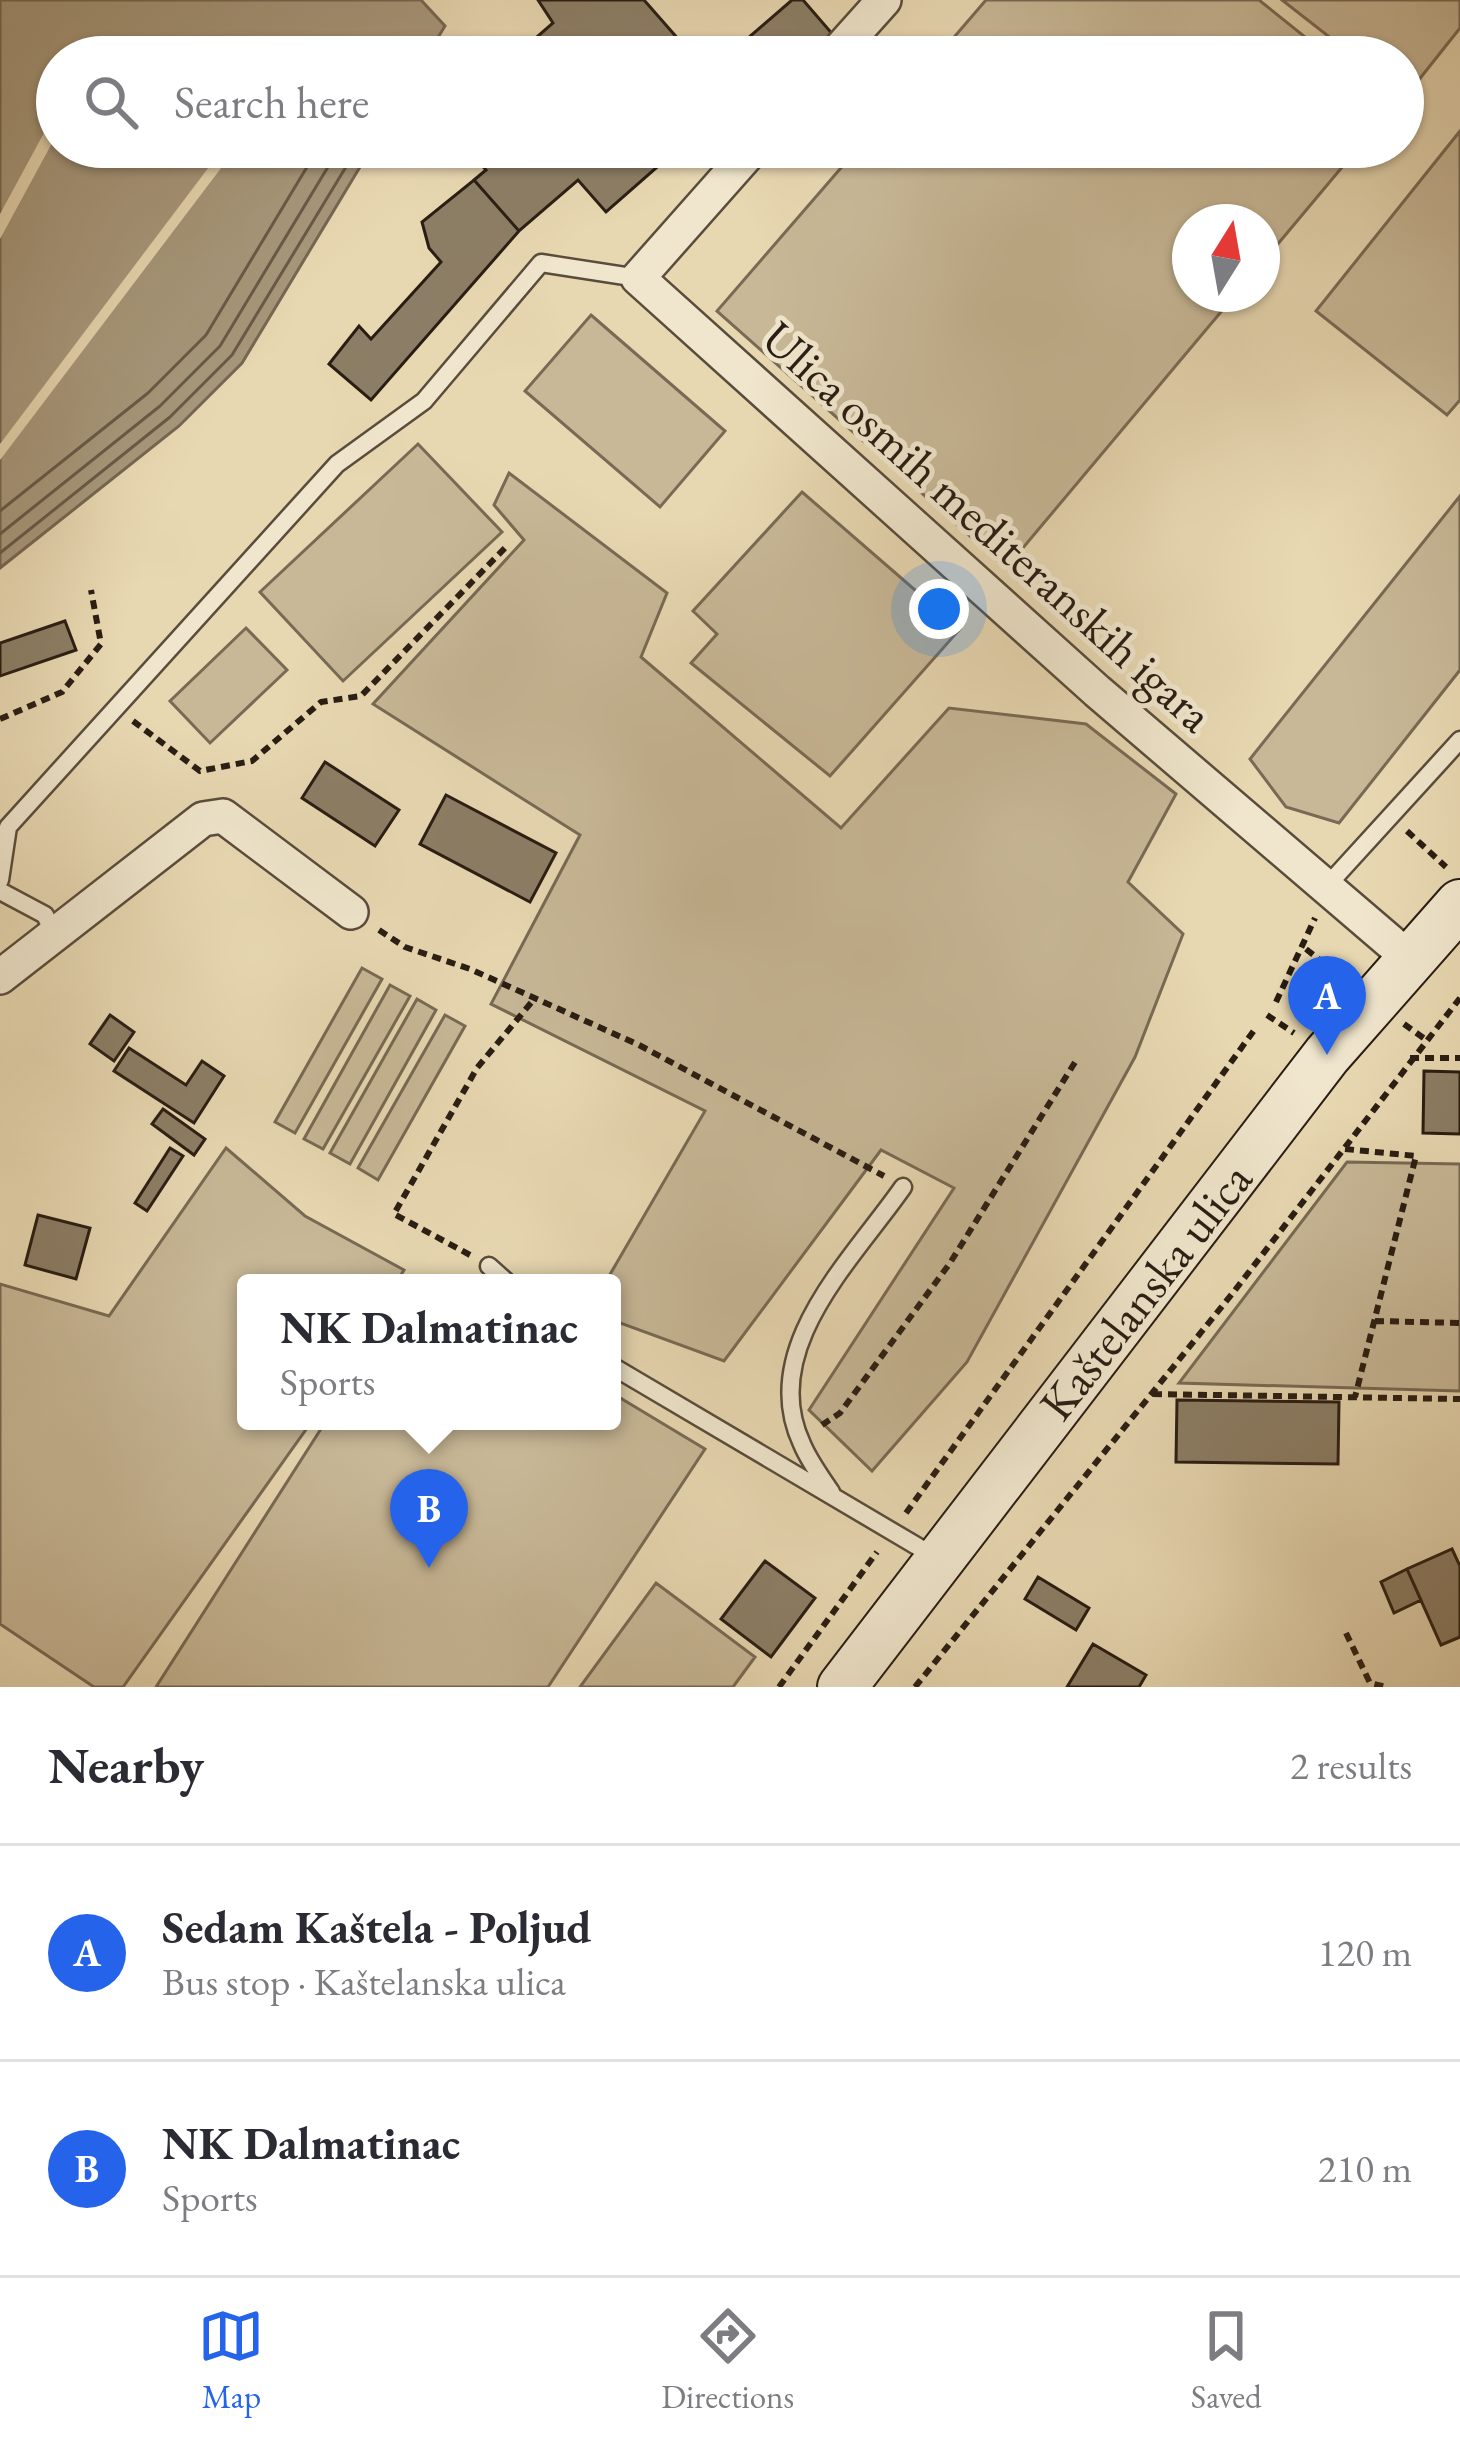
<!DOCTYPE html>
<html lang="en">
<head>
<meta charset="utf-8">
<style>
	:root { --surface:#fff; --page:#f2f2f3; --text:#2b2b33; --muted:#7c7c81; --line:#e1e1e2; --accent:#2563eb }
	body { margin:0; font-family:"EB Garamond",serif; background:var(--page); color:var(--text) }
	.compass { position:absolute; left:1172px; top:204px; width:108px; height:108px; border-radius:50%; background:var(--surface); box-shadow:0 3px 9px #0004; rotate:11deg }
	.you { position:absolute; left:939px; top:609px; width:42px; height:42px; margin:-30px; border:9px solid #fff; border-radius:50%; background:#1a73e8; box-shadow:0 0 0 18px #1a73e833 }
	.badge { display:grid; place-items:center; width:78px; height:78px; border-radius:50%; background:var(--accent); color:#fff; font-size:39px; font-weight:700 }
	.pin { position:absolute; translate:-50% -99px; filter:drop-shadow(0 3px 6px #0008) }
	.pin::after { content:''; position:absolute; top:63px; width:42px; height:36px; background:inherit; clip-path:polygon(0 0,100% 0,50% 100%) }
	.popup { position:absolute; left:237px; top:1274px; width:384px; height:156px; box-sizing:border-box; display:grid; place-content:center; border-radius:12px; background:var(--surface); filter:drop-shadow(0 3px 9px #0005); font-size:39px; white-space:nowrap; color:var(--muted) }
	.popup b { font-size:45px; color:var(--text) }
	.popup::after { content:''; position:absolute; left:50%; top:100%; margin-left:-24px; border:24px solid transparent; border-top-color:var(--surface) }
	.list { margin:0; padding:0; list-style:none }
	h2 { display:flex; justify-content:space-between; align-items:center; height:156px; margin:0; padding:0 48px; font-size:51px }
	h2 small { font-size:39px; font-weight:400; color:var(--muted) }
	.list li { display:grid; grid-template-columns:78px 1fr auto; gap:36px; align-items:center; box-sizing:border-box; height:216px; padding:0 48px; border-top:3px solid var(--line) }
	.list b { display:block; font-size:45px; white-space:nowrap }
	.list p { margin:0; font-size:39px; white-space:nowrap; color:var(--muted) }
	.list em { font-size:39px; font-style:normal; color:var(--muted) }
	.icon { flex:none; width:66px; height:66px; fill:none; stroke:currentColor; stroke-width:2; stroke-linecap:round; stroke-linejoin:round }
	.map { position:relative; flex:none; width:1460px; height:1687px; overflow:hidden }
	.search { position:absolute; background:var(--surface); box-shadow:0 3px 9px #0004; left:36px; right:36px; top:36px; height:132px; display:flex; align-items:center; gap:30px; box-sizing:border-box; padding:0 42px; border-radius:66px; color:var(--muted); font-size:45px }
	.sheet { height:588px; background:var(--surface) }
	nav { display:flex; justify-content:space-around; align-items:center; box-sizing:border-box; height:168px; border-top:3px solid var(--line); background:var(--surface); font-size:33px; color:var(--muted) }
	nav a { display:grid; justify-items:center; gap:6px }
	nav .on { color:var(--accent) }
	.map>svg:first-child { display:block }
</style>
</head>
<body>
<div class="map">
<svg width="1460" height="1687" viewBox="0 0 1460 1687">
	<rect width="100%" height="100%" fill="#e8d8b2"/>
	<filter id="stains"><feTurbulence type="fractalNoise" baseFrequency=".00167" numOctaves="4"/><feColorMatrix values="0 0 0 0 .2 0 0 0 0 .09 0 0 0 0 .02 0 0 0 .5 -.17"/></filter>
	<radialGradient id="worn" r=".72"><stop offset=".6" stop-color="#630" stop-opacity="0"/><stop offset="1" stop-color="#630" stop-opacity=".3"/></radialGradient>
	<path fill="#c8b897" stroke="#786a55" stroke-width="3" d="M 986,0 L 1259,0 L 1330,57 L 937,57 Z
		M 1282,0 L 1460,0 L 1460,28 L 1406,96 L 1403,57 L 1355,57 Z
		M 1460,131 L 1460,400 L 1447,415 L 1316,311 Z
		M 859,147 L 1359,147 L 1262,263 L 1262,222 L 1190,222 L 1190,294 L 1236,294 L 1006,568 L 717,311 Z
		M 591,315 L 725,431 L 660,507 L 525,391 Z
		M 418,444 L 502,532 L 343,681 L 260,592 Z
		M 509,473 L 667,593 L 641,657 L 841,828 L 949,708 L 1086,724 L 1176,794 L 1128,882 L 1183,934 L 1135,1057 L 967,1362 L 872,1471 L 809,1410 L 954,1188 L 881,1150 L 724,1361 L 612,1320 L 612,1283 L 605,1283 L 705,1111 L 491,1004 L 580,835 L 373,704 L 524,540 L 494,505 Z
		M 802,492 L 960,629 L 830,776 L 691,663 L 717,634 L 693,611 Z
		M 1460,496 L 1460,670 L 1339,823 L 1286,807 L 1250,759 Z
		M 246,628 L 287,670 L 210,743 L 170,701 Z
		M 362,968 L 382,979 L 295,1133 L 275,1122 Z
		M 390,985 L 410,996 L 323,1149 L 304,1139 Z
		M 417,999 L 436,1010 L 350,1164 L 330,1153 Z
		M 445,1015 L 465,1026 L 378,1180 L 358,1168 Z
		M 226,1148 L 305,1216 L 404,1270 L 396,1283 L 246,1283 L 246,1421 L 312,1421 L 123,1687 L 94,1687 L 0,1624 L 0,1284 L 109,1316 Z
		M 1347,1162 L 1460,1164 L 1460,1391 L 1179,1383 Z
		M 612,1393 L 705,1449 L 548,1687 L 156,1687 L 326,1421 L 612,1421 Z
		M 656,1583 L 755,1657 L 733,1687 L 580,1687 Z"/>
	<path fill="#a7987c" stroke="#756752" stroke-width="3" d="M 0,0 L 421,0 L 445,26 L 426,57 L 57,57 L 57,147 L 372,147 L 242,363 L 179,426 L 0,568 Z"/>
	<path fill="#e8d8b2" d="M 57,109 L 57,134 L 0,239 L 0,214 Z
		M 224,147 L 237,147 L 0,460 L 0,444 Z"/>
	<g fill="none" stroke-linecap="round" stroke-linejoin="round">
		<path stroke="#685a48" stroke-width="3" d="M 0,511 L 148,393 L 206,335 L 319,147
			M 0,534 L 160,406 L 220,346 L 340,147
			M 0,553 L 170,417 L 232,355 L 358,147"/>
	</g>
	<path fill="#8c7e66" stroke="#291d13" stroke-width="3" d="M 538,0 L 644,0 L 694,57 L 514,57 L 553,23 Z
		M 792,0 L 803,0 L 835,37 L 812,57 L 726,57 Z
		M 466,147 L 680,147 L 606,212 L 578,180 L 519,231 L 474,180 L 486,170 Z
		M 474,180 L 519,231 L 371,400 L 329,364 L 359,326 L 371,339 L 441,262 L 429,248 L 422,222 Z
		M 65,621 L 76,650 L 0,676 L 0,643 Z
		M 325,762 L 399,810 L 375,846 L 302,798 Z
		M 446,795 L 556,853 L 530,902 L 420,844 Z
		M 110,1015 L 134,1032 L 114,1061 L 90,1044 Z
		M 129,1048 L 186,1085 L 202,1061 L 224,1076 L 194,1123 L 114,1071 Z
		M 1424,1071 L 1460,1072 L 1460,1134 L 1423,1133 Z
		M 163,1109 L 205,1139 L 194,1155 L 152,1124 Z
		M 170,1148 L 183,1156 L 147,1211 L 135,1203 Z
		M 38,1215 L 90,1228 L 76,1279 L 25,1265 Z
		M 1177,1400 L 1339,1402 L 1338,1464 L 1176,1462 Z
		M 1452,1549 L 1460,1566 L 1460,1637 L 1441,1645 L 1407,1569 Z
		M 765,1561 L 815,1598 L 771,1657 L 721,1619 Z
		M 1407,1569 L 1421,1600 L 1394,1613 L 1381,1582 Z
		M 1038,1577 L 1089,1608 L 1076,1630 L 1025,1599 Z
		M 1093,1644 L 1146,1675 L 1139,1687 L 1067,1687 Z"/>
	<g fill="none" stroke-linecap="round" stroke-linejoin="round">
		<g stroke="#594c3b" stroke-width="21">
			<path id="lane" d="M 0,880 L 8,827 L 337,464 L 424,401 L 541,263 L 638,278
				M 1325,888 L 1460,740
				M 0,891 L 45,915 L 56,938
				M 489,1266 L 508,1283
				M 612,1366 L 937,1558
				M 831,1492 C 821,1477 809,1461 802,1444 C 757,1349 853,1259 903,1187"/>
		</g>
		<g stroke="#594c3b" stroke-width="38">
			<path id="street" d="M 833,57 L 884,0
				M 754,147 L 638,278 L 1097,691 L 1409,958
				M 0,977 L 203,819 L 223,816 L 351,912"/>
		</g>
		<g stroke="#291d13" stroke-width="52">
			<path id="secondary" d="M 842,1687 L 1327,1055 L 1460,904"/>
		</g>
		<path stroke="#291d13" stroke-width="6" stroke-dasharray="9 6" stroke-linecap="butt" d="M 0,719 L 62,692 L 101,644 L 91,590
			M 133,721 L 200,771 L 252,761 L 321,702 L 361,696 L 505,548
			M 1407,831 L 1446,867
			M 379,930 L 405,947 L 470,969 L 639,1045 L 884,1176
			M 1306,949 L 1345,980
			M 1276,1002 L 1315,918
			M 1267,1015 L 1294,1033
			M 1404,1024 L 1425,1039
			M 1410,1058 L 1460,1058
			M 1345,1149 L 1416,1156 L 1355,1397
			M 470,1255 L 394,1214 L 477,1068 L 535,998
			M 1375,1321 L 1460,1323
			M 1153,1394 L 1460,1399
			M 822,1425 L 840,1413 L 950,1263 L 1077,1059
			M 906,1513 L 1255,1029
			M 1346,1633 L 1370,1683 L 1386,1687
			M 779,1687 L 877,1552
			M 915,1687 L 1232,1294 L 1460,998"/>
		<use href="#lane" stroke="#f0e6cd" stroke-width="16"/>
		<use href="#street" stroke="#f0e6cd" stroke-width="33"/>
		<use href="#secondary" stroke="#f0e6cd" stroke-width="48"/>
	</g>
	<g text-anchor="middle" stroke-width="10" stroke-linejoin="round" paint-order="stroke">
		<g font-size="48" fill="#291d13" stroke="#f0e6cd">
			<text transform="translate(988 526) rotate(42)" y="17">Ulica osmih mediteranskih igara</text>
			<text transform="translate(1145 1291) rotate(-52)" y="17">Kaštelanska ulica</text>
		</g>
	</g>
	<rect width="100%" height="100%" filter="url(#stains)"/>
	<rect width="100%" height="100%" fill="url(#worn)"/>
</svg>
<svg class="compass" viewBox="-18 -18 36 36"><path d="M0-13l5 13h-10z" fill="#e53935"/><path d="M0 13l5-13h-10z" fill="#7c7c81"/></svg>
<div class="you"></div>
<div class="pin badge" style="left:1327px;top:1055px">A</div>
<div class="pin badge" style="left:429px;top:1568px">B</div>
<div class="popup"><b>NK Dalmatinac</b>Sports</div>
<div class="search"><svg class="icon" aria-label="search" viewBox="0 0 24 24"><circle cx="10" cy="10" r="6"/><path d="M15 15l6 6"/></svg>Search here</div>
</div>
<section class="sheet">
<h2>Nearby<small>2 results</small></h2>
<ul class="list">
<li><span class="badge">A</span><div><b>Sedam Kaštela - Poljud</b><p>Bus stop · Kaštelanska ulica</p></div><em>120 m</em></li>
<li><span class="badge">B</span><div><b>NK Dalmatinac</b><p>Sports</p></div><em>210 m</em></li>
</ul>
</section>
<nav>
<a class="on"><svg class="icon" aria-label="map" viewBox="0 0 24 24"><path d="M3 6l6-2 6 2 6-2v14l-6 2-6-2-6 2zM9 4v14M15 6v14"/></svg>Map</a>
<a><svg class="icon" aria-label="directions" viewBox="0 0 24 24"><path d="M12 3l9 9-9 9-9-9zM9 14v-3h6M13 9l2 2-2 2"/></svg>Directions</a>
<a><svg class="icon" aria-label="saved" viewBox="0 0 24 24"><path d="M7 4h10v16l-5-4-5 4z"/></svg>Saved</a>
</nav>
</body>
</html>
